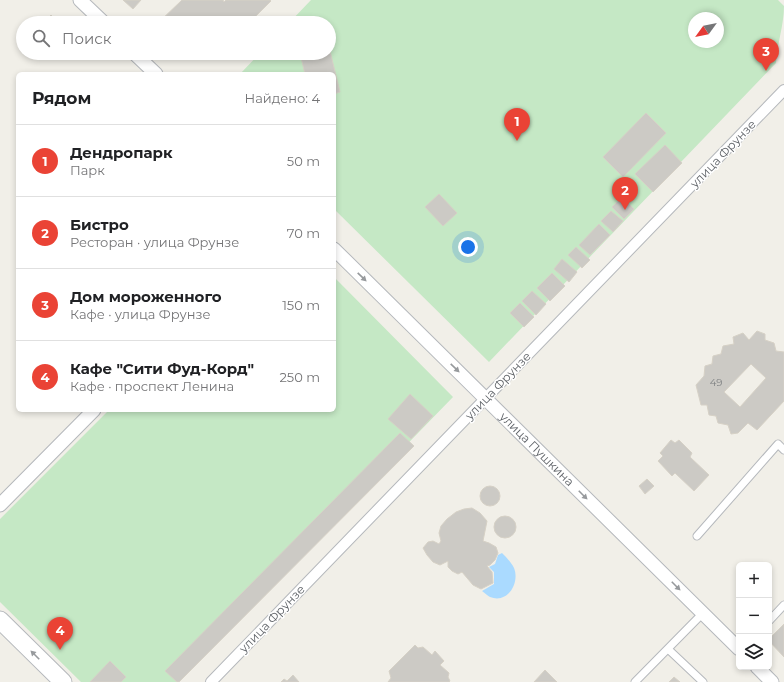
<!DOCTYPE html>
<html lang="ru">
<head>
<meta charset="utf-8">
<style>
	:root { --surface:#fff; --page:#f2f2f2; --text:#202124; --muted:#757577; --line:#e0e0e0; --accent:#ea4335 }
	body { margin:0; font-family:Montserrat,sans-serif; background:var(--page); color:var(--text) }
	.controls { position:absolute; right:12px; bottom:12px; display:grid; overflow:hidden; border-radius:6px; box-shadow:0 2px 6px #0003 }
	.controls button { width:36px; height:36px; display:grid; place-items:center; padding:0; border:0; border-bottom:1px solid var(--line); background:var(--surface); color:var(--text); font:20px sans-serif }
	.compass { position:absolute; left:688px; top:12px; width:36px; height:36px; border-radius:50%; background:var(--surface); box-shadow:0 2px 6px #0003; rotate:237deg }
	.you { position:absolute; left:468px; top:247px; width:14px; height:14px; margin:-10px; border:3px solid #fff; border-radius:50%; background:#1a73e8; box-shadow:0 0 0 6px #1a73e833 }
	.badge { display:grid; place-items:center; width:26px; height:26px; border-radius:50%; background:var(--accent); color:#fff; font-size:13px; font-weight:700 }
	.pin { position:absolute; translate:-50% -33px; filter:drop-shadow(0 1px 2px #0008) }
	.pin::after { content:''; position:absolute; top:21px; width:14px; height:12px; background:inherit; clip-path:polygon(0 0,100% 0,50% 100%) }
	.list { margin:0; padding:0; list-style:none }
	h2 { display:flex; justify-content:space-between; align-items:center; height:52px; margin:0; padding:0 16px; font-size:17px }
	h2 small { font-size:13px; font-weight:400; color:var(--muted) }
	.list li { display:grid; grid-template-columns:26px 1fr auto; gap:12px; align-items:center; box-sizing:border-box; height:72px; padding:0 16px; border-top:1px solid var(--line) }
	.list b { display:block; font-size:15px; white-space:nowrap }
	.list p { margin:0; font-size:13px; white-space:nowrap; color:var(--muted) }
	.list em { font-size:13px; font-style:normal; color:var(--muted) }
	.icon { flex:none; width:22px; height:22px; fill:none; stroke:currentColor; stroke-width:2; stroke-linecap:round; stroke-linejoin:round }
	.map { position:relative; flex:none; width:784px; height:682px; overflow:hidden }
	.search { position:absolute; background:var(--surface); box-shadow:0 2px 6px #0003; left:16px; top:16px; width:320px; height:44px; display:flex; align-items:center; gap:10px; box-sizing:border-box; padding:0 14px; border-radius:22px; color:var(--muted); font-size:15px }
	.panel { position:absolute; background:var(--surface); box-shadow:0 2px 6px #0003; left:16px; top:72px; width:320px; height:340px; border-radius:6px }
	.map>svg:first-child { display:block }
</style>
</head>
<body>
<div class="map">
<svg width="784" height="682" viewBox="0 0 784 682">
	<rect width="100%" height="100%" fill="#f1efe8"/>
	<path fill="#c5e8c5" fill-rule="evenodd" d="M 311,0 L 778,0 L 784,6 C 784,25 777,44 776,63 L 489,362 L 334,209 L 334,74 L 240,74 L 260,53 L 329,53 L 329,23 L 289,23 ZM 694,18 L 718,18 L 718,42 L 694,42 Z
		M 334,277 L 453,397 L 176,682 L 81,682 L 0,602 L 0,519 L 109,410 L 334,410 Z"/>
	<path fill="#aadaff" d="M 502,553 C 506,557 511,562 514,568 C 520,583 508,604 490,597 C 488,596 485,593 482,591 L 494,584 L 494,572 L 489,567 L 495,564 L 498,555 Z"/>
	<path fill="#cccac5" stroke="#d6d1c6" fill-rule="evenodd" d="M 123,0 L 141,0 L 133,9 Z
		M 182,0 L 223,0 L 224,2 L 226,0 L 270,0 L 271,1 L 249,23 L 158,23 Z
		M 51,15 L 59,23 L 44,23 Z
		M 329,47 L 340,92 L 334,94 L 334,74 L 305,74 L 300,53 L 329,53 Z
		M 43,53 L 53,53 L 49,58 Z
		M 646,113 L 666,133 L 623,177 L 603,157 Z
		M 665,145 L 682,163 L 653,192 L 635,174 Z
		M 439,194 L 457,213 L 443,226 L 425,207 Z
		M 622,197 L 634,209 L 624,219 L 612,207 Z
		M 611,211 L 623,221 L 613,232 L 601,221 Z
		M 599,224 L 610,235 L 590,255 L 579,245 Z
		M 576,247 L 590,260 L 582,268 L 568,255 Z
		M 562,259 L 577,272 L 569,282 L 554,269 Z
		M 552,273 L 565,286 L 550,301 L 537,288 Z
		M 532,291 L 546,304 L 536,315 L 522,301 Z
		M 520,303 L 534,317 L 524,327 L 510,313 Z
		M 757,331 L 765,334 L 765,340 L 774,343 L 776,351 L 784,352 L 784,401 L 757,430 L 748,423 L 738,433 L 731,434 L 728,425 L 718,423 L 716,416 L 709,415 L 707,405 L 701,405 L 696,385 L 704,376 L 705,366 L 712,364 L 713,356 L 721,354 L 723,346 L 734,344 L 733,337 L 743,333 L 749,340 ZM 751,364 L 766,378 L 740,407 L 724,392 Z
		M 410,394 L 433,416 L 411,439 L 388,419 Z
		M 400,433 L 414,446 L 179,682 L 177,682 L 165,671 Z
		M 671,440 L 675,443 L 679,440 L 692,453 L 690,457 L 709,475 L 694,491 L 675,473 L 672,476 L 658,461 L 663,456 L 660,453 Z
		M 647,479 L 654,486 L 645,494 L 639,486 Z
		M480 496a10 10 0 1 1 20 0a10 10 0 1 1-20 0Z
		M 472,508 L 480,513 L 487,521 L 483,541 L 489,543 L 496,547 L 498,553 L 495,560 L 490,565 L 487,566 L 492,572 L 493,583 L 481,589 L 473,585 L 462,572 L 458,574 L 452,571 L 448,567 L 448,561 L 440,565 L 433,562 L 427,555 L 423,548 L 428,542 L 433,541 L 439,544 L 441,541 L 439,533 L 441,526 L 447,519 L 456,512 L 464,509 Z
		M494 527a11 11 0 1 1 22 0a11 11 0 1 1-22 0Z
		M 784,624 L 784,657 L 769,641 L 769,639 Z
		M 415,645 L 418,648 L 423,647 L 432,655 L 435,651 L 444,661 L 440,665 L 449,673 L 448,677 L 450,681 L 449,682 L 388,682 L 391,678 L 389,671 Z
		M 110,661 L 126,677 L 121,682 L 90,682 Z
		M 545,670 L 557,682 L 534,682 Z
		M 293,675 L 299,682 L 281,682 L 284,679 L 287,681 Z
		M 674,677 L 680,682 L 669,682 Z"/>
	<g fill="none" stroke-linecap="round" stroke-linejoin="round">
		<g stroke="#b5b8bc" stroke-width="9">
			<path id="service" d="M 697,536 L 778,444 L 784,450
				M 769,621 L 784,605
				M 668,649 L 703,682
				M 635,682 L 703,613"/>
		</g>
		<g stroke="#b5b8bc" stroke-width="12">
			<path id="pedestrian" d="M 211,682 L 784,90"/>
		</g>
		<g stroke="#b5b8bc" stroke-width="15">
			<g id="minor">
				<path d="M 80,0 L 104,23"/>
				<path d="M 134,53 L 156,74"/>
				<path id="s1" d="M 334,249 L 739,649"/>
				<path d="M 0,505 L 94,410"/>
				<path d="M 757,667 L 772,682"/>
			</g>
		</g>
		<g stroke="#b5b8bc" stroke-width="19">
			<path id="tertiary" d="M 0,620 L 63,682"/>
		</g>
		<use href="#service" stroke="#fff" stroke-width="7"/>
		<use href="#pedestrian" stroke="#fff" stroke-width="10"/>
		<use href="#minor" stroke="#fff" stroke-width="13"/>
		<use href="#tertiary" stroke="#fff" stroke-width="17"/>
	</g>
	<defs><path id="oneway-solid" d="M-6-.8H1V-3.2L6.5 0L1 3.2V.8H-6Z"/></defs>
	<g fill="#979a9d">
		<use href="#oneway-solid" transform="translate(362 277) rotate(44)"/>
		<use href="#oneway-solid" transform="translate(455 368) rotate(44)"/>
		<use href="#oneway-solid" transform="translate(583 495) rotate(45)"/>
		<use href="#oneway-solid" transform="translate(676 586) rotate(45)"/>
		<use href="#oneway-solid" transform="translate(35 655) rotate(-135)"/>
	</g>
	<g text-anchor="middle" stroke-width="3" stroke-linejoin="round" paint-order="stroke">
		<g font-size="10" fill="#7a7d7f">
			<text x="716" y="386">49</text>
		</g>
		<g font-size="12" fill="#5f6368" stroke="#fff">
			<text transform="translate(723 154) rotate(-46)" y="4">улица Фрунзе</text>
			<text transform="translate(498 386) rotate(-46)" y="4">улица Фрунзе</text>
			<text dy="4" stroke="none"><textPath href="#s1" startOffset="285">улица Пушкина</textPath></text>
			<text transform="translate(272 619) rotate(-46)" y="4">улица Фрунзе</text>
		</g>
	</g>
</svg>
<div class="controls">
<button>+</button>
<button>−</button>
<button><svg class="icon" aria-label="layers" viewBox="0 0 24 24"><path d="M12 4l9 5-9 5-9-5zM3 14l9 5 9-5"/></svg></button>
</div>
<svg class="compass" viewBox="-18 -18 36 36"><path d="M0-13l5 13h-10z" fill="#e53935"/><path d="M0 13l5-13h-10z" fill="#757577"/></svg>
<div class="you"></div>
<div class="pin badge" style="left:517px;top:141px">1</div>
<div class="pin badge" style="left:625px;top:210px">2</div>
<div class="pin badge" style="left:766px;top:71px">3</div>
<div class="pin badge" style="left:60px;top:650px">4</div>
<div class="search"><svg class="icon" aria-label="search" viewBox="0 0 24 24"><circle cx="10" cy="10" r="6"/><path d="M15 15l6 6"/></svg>Поиск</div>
<section class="panel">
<h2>Рядом<small>Найдено: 4</small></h2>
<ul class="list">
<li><span class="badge">1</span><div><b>Дендропарк</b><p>Парк</p></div><em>50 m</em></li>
<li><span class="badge">2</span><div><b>Бистро</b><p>Ресторан · улица Фрунзе</p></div><em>70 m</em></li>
<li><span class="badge">3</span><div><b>Дом мороженного</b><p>Кафе · улица Фрунзе</p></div><em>150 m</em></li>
<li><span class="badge">4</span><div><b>Кафе &quot;Сити Фуд-Корд&quot;</b><p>Кафе · проспект Ленина</p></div><em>250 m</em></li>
</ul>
</section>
</div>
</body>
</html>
